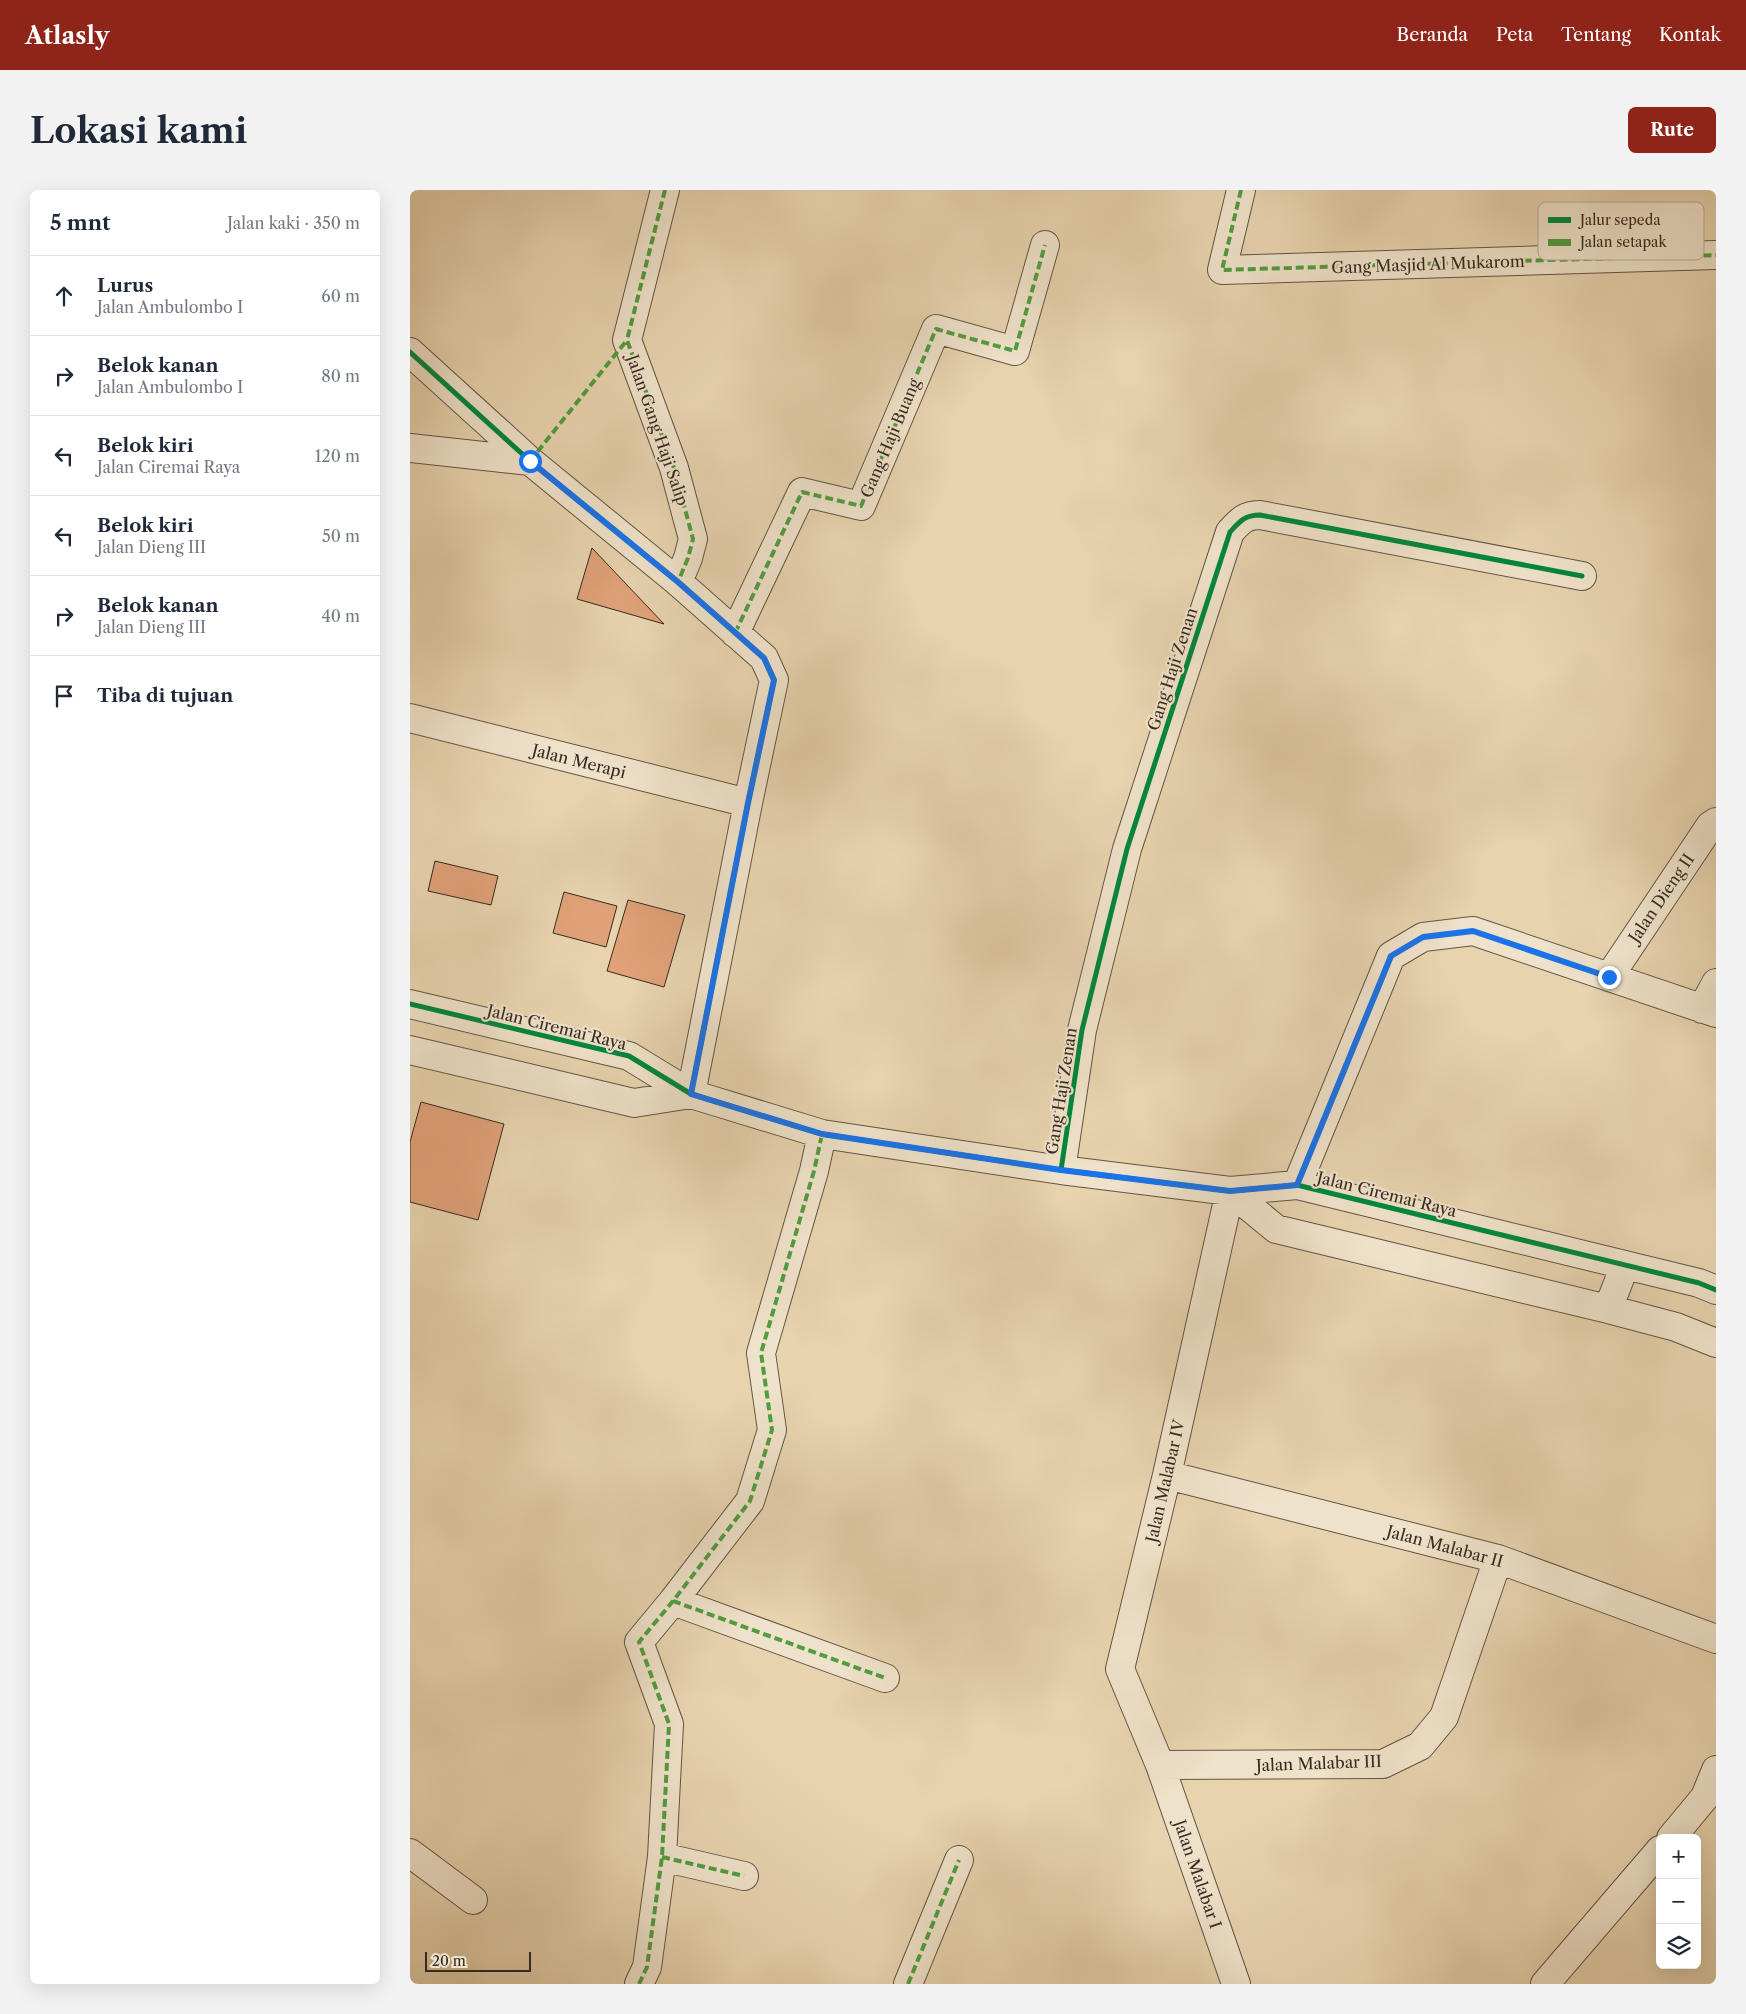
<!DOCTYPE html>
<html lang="id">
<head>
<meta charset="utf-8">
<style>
	:root { --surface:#fff; --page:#f2f2f3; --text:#1f2937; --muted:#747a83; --line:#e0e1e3; --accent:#8f2418 }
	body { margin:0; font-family:"Libre Caslon Text",serif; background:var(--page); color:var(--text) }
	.controls { position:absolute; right:15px; bottom:15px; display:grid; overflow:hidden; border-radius:8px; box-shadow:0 5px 20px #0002 }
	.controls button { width:45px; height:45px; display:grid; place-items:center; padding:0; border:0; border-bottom:1px solid var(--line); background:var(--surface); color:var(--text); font:25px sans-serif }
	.scale { position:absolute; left:15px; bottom:12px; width:106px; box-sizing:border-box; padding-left:5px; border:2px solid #362b22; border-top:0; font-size:14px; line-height:18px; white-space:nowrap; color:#362b22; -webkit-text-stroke:4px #efe2ca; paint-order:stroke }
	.stop { position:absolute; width:15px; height:15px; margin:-11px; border:4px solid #1a73e8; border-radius:50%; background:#fff }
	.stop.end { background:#1a73e8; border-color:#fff; box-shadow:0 1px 5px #0008 }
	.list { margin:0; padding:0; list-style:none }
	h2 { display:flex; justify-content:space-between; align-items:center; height:65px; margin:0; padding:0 20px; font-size:21px }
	h2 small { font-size:16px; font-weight:400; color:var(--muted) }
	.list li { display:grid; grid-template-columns:32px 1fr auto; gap:15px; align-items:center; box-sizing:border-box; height:80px; padding:0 20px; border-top:1px solid var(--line) }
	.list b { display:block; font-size:19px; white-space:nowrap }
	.list p { margin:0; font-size:16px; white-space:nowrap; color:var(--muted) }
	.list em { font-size:16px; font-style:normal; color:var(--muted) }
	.icon { flex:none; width:28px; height:28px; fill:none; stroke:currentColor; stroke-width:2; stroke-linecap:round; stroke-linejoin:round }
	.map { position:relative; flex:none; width:1306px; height:1794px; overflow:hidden; border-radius:8px }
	header { display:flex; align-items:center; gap:30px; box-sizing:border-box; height:70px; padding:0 25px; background:var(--accent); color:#fff }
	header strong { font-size:24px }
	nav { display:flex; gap:28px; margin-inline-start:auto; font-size:18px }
	.intro { display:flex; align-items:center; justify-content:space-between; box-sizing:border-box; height:120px; padding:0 30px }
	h1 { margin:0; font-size:35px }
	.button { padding:12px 22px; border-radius:8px; background:var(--accent); color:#fff; font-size:18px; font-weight:700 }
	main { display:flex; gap:30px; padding:0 30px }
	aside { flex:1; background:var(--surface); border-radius:8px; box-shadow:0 5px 20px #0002 }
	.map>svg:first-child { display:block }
</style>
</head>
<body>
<header>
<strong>Atlasly</strong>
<nav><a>Beranda</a><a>Peta</a><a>Tentang</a><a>Kontak</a></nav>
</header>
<div class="intro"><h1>Lokasi kami</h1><a class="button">Rute</a></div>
<main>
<aside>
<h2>5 mnt<small>Jalan kaki · 350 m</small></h2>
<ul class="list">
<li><svg class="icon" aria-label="ahead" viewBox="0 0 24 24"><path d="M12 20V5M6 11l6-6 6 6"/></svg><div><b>Lurus</b><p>Jalan Ambulombo I</p></div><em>60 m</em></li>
<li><svg class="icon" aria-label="right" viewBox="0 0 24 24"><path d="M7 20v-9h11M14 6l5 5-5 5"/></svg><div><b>Belok kanan</b><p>Jalan Ambulombo I</p></div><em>80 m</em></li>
<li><svg class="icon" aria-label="left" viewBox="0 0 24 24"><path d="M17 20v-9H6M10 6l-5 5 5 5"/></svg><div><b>Belok kiri</b><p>Jalan Ciremai Raya</p></div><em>120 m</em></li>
<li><svg class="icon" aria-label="left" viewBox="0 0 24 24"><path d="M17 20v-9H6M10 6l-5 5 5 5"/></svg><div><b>Belok kiri</b><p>Jalan Dieng III</p></div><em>50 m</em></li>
<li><svg class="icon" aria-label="right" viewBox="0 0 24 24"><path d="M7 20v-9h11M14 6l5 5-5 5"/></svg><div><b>Belok kanan</b><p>Jalan Dieng III</p></div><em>40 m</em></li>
<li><svg class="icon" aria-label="arrive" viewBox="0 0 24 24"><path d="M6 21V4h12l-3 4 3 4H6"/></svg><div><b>Tiba di tujuan</b></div></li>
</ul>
</aside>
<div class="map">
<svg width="1306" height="1794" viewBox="0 0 1306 1794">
	<rect width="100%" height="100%" fill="#e7d3ae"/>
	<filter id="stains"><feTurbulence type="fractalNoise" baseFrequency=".004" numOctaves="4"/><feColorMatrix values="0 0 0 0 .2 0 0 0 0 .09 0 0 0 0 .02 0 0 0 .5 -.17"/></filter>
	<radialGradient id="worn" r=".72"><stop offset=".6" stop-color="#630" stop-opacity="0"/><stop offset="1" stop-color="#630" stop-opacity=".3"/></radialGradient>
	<path fill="#e0a178" stroke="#362b22" d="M 182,358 L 254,434 L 167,409 Z
		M 25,671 L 88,686 L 81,715 L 18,701 Z
		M 154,702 L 207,716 L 196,757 L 143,743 Z
		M 218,710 L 275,725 L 254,797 L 197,781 Z
		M 11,912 L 94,934 L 68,1030 L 0,1012 L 0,952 Z"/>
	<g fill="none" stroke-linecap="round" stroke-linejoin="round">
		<g stroke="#625545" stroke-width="30">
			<path id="minor" d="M 255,0 L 217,150 L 264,278 L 283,349 L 278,368 L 268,392
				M 831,0 L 812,80 L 1306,65
				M 0,162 L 120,271 L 268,392 L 354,468 L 364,490 L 338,613 L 281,904
				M 0,258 L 120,271
				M 325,443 L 392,302 L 451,316 L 526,139 L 605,161 L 635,55
				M 0,528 L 338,613
				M 1199,787 L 1300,636 L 1306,632
				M 0,814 L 219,866 L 281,904 L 412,944 L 651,980 L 820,1001 L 887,995 L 1289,1093 L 1306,1100
				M 1292,819 L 1306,793
				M 0,860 L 224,913 L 281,904
				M 651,980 L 672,840 L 717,659 L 820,342 C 830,331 835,325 850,325 L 1172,386
				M 887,995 L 981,766 L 1013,747 L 1063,741 L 1306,823
				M 820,1001 L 757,1285 L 710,1479 L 750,1575 L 826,1794
				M 820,1001 L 866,1039 L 1198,1119 L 1266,1137 L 1306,1153
				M 1198,1119 L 1215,1075
				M 757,1285 L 1088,1369 L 1306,1449
				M 263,1411 L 475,1488
				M 750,1575 L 973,1574 L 1010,1556 L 1034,1527 L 1088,1369
				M 1261,1648 L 1295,1607 L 1306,1580
				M 0,1663 L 63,1710
				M 252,1667 L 334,1686
				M 229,1794 L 237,1777 L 252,1667 L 259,1534 L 229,1452 L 263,1411 L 340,1311 L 362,1240 L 351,1163 L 404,981 L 412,944
				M 498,1794 L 549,1670
				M 1135,1794 L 1250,1660"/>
		</g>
		<use href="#minor" stroke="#efe2ca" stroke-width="28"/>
		<path stroke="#519d40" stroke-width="4" stroke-dasharray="8 4" stroke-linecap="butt" d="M 255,0 L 217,150 L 264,278 L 283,349 L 278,368 L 268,392
			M 831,0 L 812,80 L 1306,65
			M 120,271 L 217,150
			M 325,443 L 392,302 L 451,316 L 526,139 L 605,161 L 635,55
			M 263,1411 L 475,1488
			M 252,1667 L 334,1686
			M 229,1794 L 237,1777 L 252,1667 L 259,1534 L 229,1452 L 263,1411 L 340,1311 L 362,1240 L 351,1163 L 404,981 L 412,944
			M 498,1794 L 549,1670"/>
		<g stroke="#efe2ca" stroke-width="8">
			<path id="cycleway" d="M 0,162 L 120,271 L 268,392 L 354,468 L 364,490 L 338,613 L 281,904
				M 0,814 L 219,866 L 281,904 L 412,944 L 651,980 L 820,1001 L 887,995 L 1289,1093 L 1306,1100
				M 651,980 L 672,840 L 717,659 L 820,342 C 830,331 835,325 850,325 L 1172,386"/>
		</g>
		<use href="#cycleway" stroke="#00873e" stroke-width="5"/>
	</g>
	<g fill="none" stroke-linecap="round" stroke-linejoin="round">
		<path stroke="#1a73e8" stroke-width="6" d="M 120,271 L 268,392 L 354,468 L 364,490 L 338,613 L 281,904 L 412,944 L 651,980 L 820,1001 L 887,995 L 981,766 L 1013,747 L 1063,741 L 1199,787"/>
	</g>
	<g text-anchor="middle" stroke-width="4.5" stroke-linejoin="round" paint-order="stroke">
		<g font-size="16" fill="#362b22" stroke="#efe2ca">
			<text transform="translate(1018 74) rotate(-2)" y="6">Gang Masjid Al Mukarom</text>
			<text transform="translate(248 240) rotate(71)" y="6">Jalan Gang Haji Salip</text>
			<text transform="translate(480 248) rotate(-67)" y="6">Gang Haji Buang</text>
			<text transform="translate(762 479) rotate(-72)" y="6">Gang Haji Zenan</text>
			<text transform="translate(169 571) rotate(14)" y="6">Jalan Merapi</text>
			<text transform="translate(1251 708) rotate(-56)" y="6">Jalan Dieng II</text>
			<text transform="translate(147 837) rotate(14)" y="6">Jalan Ciremai Raya</text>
			<text transform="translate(651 901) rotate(-81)" y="6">Gang Haji Zenan</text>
			<text transform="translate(977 1004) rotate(14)" y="6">Jalan Ciremai Raya</text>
			<text transform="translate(755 1291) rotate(-77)" y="6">Jalan Malabar IV</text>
			<text transform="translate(1035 1356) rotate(15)" y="6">Jalan Malabar II</text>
			<text transform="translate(909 1573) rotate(-2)" y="6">Jalan Malabar III</text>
			<text transform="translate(788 1684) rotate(71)" y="6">Jalan Malabar I</text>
		</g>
	</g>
	<rect x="1128" y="12" width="166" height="58" rx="8" fill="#efe2ca" stroke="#b8ab98" stroke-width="1"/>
	<rect x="1138" y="27" width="23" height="6" fill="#00873e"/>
	<rect x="1138" y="49" width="23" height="7" fill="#519d40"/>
	<g font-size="14" fill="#362b22">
		<text x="1170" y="35">Jalur sepeda</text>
		<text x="1170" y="57">Jalan setapak</text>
	</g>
	<rect width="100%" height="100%" filter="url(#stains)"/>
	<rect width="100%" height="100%" fill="url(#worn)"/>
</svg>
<div class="controls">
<button>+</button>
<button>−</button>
<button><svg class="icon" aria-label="layers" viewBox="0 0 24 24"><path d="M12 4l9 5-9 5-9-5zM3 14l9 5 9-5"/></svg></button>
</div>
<div class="scale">20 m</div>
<div class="stop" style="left:120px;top:271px"></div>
<div class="stop end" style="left:1199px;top:787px"></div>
</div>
</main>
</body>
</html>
